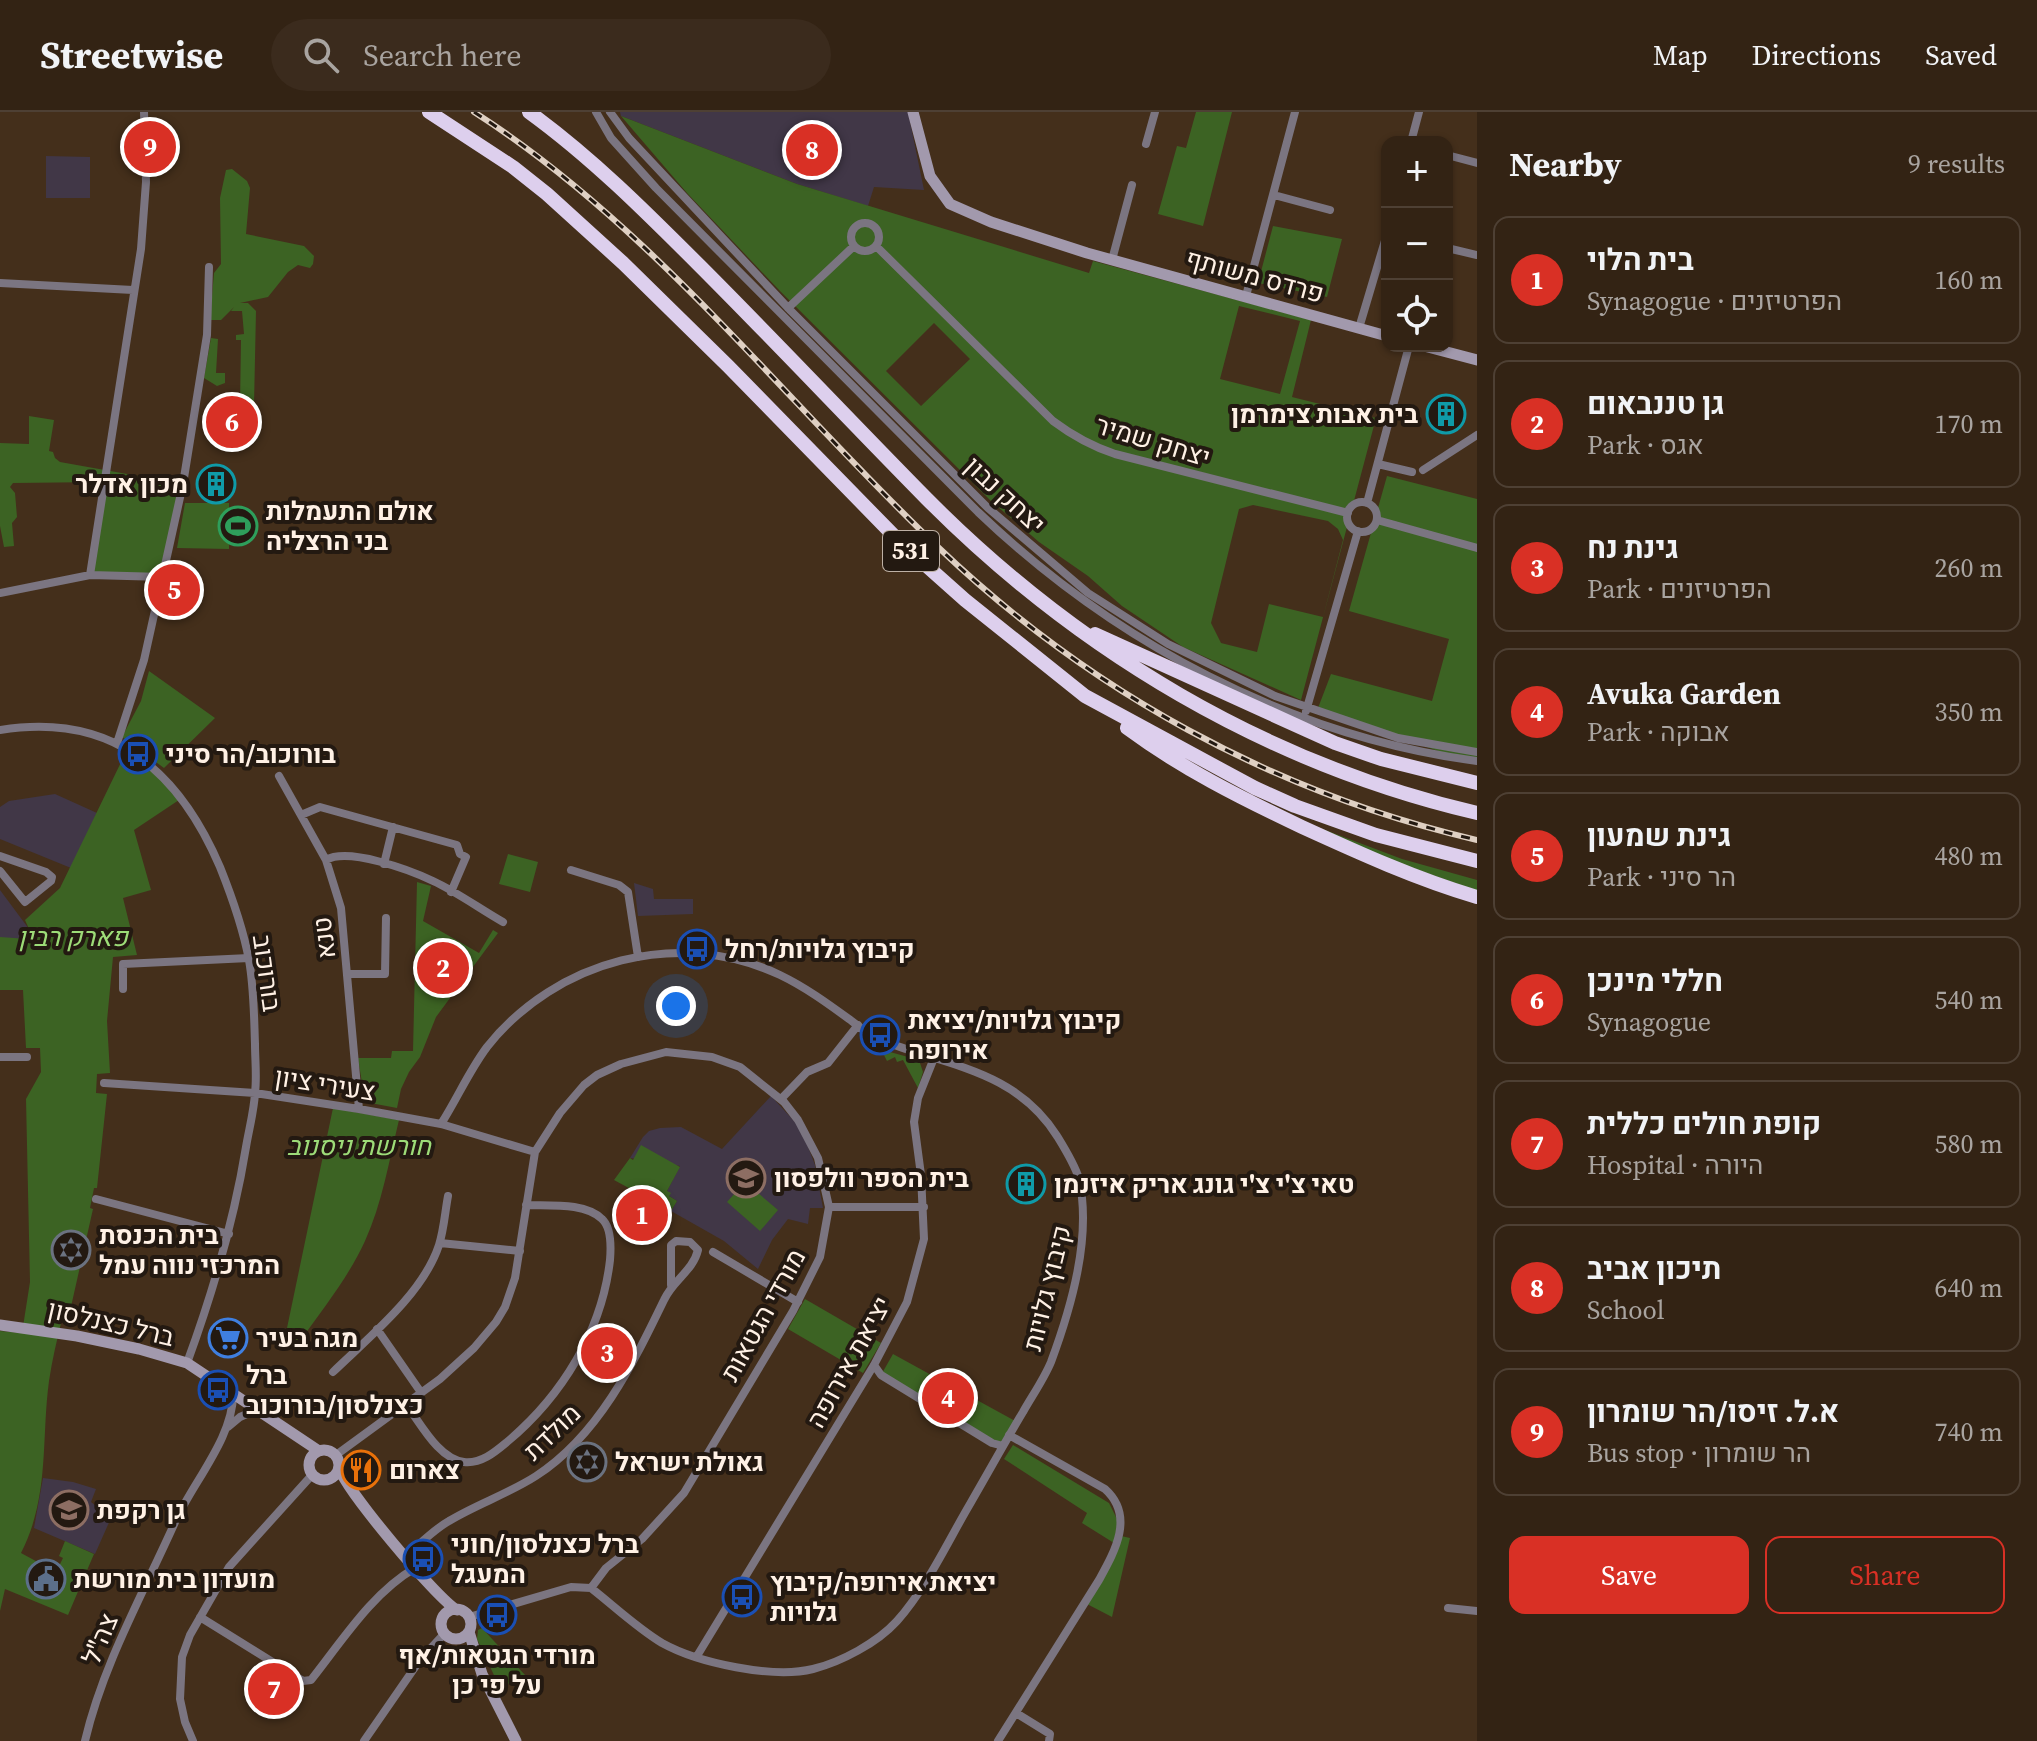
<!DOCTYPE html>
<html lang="en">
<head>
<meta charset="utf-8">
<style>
	:root { --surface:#332314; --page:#3b2b1d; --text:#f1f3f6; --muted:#a9a4a0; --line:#4e4034; --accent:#d93025 }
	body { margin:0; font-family:"Source Serif 4",Heebo,serif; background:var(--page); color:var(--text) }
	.controls { position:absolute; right:24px; top:24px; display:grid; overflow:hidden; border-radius:16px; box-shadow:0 2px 6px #0004 }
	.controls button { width:72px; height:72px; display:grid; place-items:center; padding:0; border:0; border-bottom:2px solid var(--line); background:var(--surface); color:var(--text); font:40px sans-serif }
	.you { position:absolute; left:676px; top:894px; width:28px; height:28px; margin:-20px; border:6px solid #fff; border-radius:50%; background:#1a73e8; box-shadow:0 0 0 12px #1a73e833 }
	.badge { display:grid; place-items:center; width:52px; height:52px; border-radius:50%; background:var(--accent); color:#fff; font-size:26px; font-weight:700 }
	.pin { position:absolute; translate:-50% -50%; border:4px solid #fff; box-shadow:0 2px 8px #0006 }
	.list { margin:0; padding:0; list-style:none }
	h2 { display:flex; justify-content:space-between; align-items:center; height:104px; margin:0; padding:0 32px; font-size:34px }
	h2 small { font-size:26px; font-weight:400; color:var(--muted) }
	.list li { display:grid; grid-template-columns:52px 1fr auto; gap:24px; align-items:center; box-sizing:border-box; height:128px; margin:0 16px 16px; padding:0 16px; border:2px solid var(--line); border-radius:16px }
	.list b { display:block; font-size:30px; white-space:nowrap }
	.list p { margin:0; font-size:26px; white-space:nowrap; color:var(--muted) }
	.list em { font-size:26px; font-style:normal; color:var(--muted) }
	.actions { display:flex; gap:16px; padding:24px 32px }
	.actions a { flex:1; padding:18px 0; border:2px solid var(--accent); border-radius:16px; text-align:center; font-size:28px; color:var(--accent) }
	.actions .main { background:var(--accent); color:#fff }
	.icon { flex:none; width:44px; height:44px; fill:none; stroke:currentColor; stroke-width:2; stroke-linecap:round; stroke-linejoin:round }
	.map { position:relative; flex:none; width:1477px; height:1629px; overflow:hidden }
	header { display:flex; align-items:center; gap:48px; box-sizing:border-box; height:112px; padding:0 40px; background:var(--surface); border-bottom:2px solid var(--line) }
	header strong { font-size:38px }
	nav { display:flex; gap:44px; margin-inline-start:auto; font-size:28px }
	.search { width:560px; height:72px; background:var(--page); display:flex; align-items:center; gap:20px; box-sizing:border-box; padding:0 28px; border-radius:44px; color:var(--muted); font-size:30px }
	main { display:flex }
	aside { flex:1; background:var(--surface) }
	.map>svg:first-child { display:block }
</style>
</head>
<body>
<header>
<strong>Streetwise</strong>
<div class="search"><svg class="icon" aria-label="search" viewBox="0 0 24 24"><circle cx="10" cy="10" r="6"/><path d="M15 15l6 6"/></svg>Search here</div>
<nav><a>Map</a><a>Directions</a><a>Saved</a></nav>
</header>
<main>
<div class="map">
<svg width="1477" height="1629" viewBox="0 0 1477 1629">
	<rect width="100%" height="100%" fill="#442f1b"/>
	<path fill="#413747" d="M 620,0 L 908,0 L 924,78 L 874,75 L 868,94 L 797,72 L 621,4 Z
		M 46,44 L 90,45 L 90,86 L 46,86 Z
		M 55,682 L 97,701 L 71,756 L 0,727 L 0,695 L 9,689 Z
		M 634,771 L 653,777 L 654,787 L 693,787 L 693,802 L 638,804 Z
		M 0,778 L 29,817 L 23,878 L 0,878 Z
		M 771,984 L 796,1011 L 807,1032 L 815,1053 L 823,1096 L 810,1096 L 808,1112 L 788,1107 L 772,1128 L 758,1157 L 724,1129 L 671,1099 L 677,1089 L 669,1084 L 667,1079 L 680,1054 L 630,1046 L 643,1025 L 649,1019 L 660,1016 L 681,1015 L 722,1037 Z
		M 43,1366 L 73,1370 L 96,1377 L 91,1390 L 111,1406 L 95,1442 L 34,1416 Z"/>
	<path fill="#3c6323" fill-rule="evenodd" d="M 1196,0 L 1232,0 L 1203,114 L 1158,102 L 1177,34 L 1186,36 Z
		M 621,4 L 797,72 L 1089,161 L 1093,149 L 1311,208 L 1292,285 L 1376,306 L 1301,588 L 1183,535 L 1122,494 L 1088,464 L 1039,430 L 991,389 L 780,179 L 687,81 ZM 1239,194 L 1300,209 L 1280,282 L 1220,267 ZM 934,211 L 970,247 L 921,294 L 886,259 ZM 1253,393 L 1328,409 L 1338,417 L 1343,428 L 1323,505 L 1269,492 L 1257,540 L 1221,531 L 1211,511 L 1239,397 Z
		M 232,57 L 247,69 L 250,76 L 246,122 L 304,134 L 314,144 L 313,152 L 310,156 L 298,153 L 288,160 L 268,185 L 240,191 L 248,191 L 256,199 L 254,293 L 240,293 L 241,228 L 236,228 L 236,223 L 244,222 L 242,199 L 231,199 L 234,195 L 221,208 L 210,208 L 214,161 L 221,152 L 220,86 L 226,58 Z
		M 1273,114 L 1342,127 L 1327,185 L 1258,171 Z
		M 211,226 L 218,227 L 216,261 L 225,261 L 225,271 L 217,274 L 204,266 Z
		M 29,304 L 54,308 L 49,339 L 53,340 L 55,346 L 60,350 L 183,372 L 164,465 L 90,463 L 103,370 L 13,371 L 10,375 L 15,381 L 17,405 L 12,411 L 14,434 L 4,435 L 0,414 L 0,331 L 29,332 Z
		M 1387,364 L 1477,387 L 1477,650 L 1463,648 L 1318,596 L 1331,562 L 1432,589 L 1449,527 L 1349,499 Z
		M 185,391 L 229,391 L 229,437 L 177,436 Z
		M 169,456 L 184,457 L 181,501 L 162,499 Z
		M 149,559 L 215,606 L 164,656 L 122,625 L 141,589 Z
		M 126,640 L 150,656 L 179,688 L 134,718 L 151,778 L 123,786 L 137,843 L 113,845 L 107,909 L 110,961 L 97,962 L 96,981 L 107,982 L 97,1076 L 94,1076 L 90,1096 L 93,1097 L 68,1208 L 62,1207 C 57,1228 52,1248 49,1269 C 41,1329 50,1384 21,1441 L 56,1460 L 63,1446 L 59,1444 L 65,1429 L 94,1442 L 68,1503 L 5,1477 L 0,1499 L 0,1219 L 22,1221 L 30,1170 L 26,987 L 41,960 L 40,936 L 26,936 L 23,878 L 0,878 L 0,825 L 28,827 L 29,817 L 25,808 L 60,776 Z
		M 1304,710 L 1402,747 L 1477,768 L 1477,779 L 1382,745 Z
		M 508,742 L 538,750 L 530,780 L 499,772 Z
		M 417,770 L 431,774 L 423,809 L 479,841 L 493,818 L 498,821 L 436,905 L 420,945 L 409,960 L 401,977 L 397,996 L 365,990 L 358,946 L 391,946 L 392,939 L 413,939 Z
		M 890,940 L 919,948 L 923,960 L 918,976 L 903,948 L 897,950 L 895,945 L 887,949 L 884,943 Z
		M 333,996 L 399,1008 C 389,1049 382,1092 365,1129 C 349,1164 325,1194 303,1225 L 296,1228 L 287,1216 Z
		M 641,1033 L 680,1055 L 667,1079 L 671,1081 L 669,1084 L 677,1089 L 671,1099 L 614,1068 L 630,1046 L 633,1048 Z
		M 745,1070 L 778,1098 L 760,1119 L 727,1090 Z
		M 805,1187 L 881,1231 L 863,1261 L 788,1217 Z
		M 597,1219 L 634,1232 L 615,1267 L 581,1249 Z
		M 893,1242 L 1017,1310 L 1003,1334 L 881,1263 Z
		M 1013,1333 L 1109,1391 L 1118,1409 L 1114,1431 L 1082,1411 L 1087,1401 L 1004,1347 Z
		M 1121,1424 L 1130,1426 L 1112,1505 L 1087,1492 Z
		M 482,1516 L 525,1563 L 500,1576 L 477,1527 L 478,1518 Z"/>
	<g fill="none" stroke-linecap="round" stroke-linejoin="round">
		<path stroke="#7b7581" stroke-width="8" d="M 596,0 L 611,26 L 656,76 L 978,400 C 1114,530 1289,624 1477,649
			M 610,0 L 629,26 L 791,199 L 988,396 L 1088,481 L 1168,532 L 1275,584 L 1398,626 L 1477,640
			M 1411,30 L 1419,0
			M 1146,32 L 1155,0
			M 1447,43 L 1477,51
			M 1274,83 L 1330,98
			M851 125a14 14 0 1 1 28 0a14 14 0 1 1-28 0Z
			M 876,134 L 1053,309 C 1073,324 1091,334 1115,342 L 1348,401
			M 1447,136 L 1477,143
			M 1112,148 L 1132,73
			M 0,171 L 133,178
			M 1246,184 L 1295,0
			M 788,196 L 854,134
			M 1359,216 L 1387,122
			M 1378,352 L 1412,360
			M 1423,358 L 1477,323
			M1347 405a15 15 0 1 1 30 0a15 15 0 1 1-30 0Z
			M 1367,391 L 1409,234
			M 1377,408 L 1477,436
			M 90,463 L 141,137 L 146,70 L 144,0
			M 0,481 L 90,463 L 164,465
			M 1306,599 L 1358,419
			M 0,618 C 111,600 178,657 220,755 C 232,785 243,816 249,848 C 254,876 254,904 255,932 C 255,948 257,965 255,981 C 254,999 249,1017 246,1035 C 234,1109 213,1180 187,1251
			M 117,631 L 144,548 L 183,372 L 207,223 L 209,155
			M 279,664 L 326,748 L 341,796 L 359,997
			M 301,703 L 320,695 L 457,733 L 460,742 L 466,745 L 451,780
			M 0,744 L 46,760 L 52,765 L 51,769 L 25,790 L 0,759
			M 326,748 C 348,735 410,758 433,769 C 457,780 480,797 503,810
			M 384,752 L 393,715
			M 571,758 L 619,773 L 628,780 L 638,845
			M 348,862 L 385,862 L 386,806
			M 123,877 L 123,852 L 249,846
			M 0,945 L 27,945
			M 104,971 L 255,981 L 359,997 L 441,1012 L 535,1040
			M 781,987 L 807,960 L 828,951 L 858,913
			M 441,1012 C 457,987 469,959 487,935 C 556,848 679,815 780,863 C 805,875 827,891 849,907 C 860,915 870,925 883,929 C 949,954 1016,959 1057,1024 C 1065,1037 1075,1053 1079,1067 C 1092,1125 1071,1196 1051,1250 C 1044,1267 1032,1284 1023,1300 C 1005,1330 988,1361 970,1392 C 947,1431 927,1475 897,1509 C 877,1531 841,1550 813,1557 C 773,1567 698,1551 662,1531 C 637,1516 614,1494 591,1476
			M 96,1087 L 229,1122
			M 829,1095 L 924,1095
			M 440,1131 L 520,1139
			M 713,1140 L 798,1190
			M 377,1217 L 420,1279
			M 874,1253 L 881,1263 L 992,1331 L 1003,1334
			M 333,1260 C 369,1225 423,1182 439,1133 C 444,1117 445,1100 448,1084
			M 405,1291 C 420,1310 438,1347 464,1350 C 481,1352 495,1340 507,1330 C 562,1284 602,1219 610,1148 C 611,1136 612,1116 602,1107 C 585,1090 549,1094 526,1093
			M 228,1315 L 240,1305 L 256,1298
			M 336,1343 L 440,1267 L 474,1236 L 496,1210 L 505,1195 L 515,1166 L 535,1040 L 560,1001 L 584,973 L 597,963 L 621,952 L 666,940 L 712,945 L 740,955 L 784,990 L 798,1008 L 818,1046 L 829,1095 L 820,1145 L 793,1199 L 684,1381 L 642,1427 L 606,1456 L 591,1476
			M 406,1444 C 420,1432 433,1418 449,1409 C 477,1392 508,1382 536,1364 C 598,1324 633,1252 664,1188 C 673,1168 693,1159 698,1138 L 690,1130 L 676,1129 L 671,1133 L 671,1173
			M 1448,1496 L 1477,1499
			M 200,1505 L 303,1569 L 311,1568 C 342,1529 372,1481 415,1456
			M 469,1505 L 571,1475 L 591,1476
			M 697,1544 L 874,1253 L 907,1190 L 924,1127 L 921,1063 L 914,1010 L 918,986 L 934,946
			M 1016,1601 L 1050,1622 L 1049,1629
			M 85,1629 C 103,1552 144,1480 176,1408 C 194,1369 234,1324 233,1281
			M 193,1629 L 185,1610 L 180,1587 L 182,1545 L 190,1523 L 229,1455 L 312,1363
			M 364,1629 L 420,1548 L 444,1522
			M 998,1629 L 1099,1468 C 1115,1439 1135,1404 1105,1377 L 1009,1323"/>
		<path stroke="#a299ad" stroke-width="11" d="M 913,0 L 930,64 L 950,92 L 991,110 L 1087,141 L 1387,224
			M 1424,234 L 1477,248
			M 0,1213 L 77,1224 L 139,1237 L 187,1251 L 319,1339
			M309 1353a15 15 0 1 1 30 0a15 15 0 1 1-30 0Z
			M 339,1355 C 343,1375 438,1488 457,1498
			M441 1512a15 15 0 1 1 30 0a15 15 0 1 1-30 0Z
			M 469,1520 L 482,1562 L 516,1629"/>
		<path stroke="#ddcfed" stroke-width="14" d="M 429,0 L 513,55 L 547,82 L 623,151 L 728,254 L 901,431 L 965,488 L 1085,584 L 1255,676 L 1295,694 L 1376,723 L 1477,749
			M 529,0 C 591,45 645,99 699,153 C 776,230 851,310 927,387 C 1079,540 1267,652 1477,701
			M 1095,522 L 1335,631 L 1381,647 L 1477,671
			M 1127,616 C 1181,656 1241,686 1302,715 C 1359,741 1416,767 1477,785"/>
		<g stroke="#dfd0c3" stroke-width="6">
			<path id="rail" d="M 474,0 C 654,115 785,290 939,436 C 1089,579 1274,681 1477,728"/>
		</g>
		<use href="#rail" stroke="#231911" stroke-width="3" stroke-dasharray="9" stroke-linecap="butt"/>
	</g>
	<defs>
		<g id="building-ring" transform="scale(2)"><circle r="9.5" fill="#231911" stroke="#0f9aa8" stroke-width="1.5"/><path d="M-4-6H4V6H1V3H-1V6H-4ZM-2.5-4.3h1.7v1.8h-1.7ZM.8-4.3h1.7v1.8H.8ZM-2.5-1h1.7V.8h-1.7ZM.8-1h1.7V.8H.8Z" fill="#0f9aa8"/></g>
		<g id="stadium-ring" transform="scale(2)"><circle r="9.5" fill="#231911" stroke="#2e9e5b" stroke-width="1.5"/><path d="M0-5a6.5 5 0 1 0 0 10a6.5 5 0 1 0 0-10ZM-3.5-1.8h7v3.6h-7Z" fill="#2e9e5b"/></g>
		<g id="bus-ring" transform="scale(2)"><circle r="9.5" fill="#231911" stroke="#1a4fb4" stroke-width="1.5"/><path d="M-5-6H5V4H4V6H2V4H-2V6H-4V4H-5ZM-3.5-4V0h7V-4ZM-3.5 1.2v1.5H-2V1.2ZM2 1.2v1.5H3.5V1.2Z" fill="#1a4fb4"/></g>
		<g id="school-ring" transform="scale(2)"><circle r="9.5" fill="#231911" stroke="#8d6e63" stroke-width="1.5"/><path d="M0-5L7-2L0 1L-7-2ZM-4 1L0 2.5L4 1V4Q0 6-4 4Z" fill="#8d6e63"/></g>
		<g id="synagogue-ring" transform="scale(2)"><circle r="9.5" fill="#231911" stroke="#6b7280" stroke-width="1.5"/><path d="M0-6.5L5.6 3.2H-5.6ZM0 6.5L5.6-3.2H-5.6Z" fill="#6b7280"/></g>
		<g id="supermarket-ring" transform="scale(2)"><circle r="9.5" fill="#231911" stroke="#3f7fe0" stroke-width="1.5"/><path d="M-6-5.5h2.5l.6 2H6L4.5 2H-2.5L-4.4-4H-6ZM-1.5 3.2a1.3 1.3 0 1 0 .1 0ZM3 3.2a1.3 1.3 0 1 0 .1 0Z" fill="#3f7fe0"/></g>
		<g id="restaurant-ring" transform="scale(2)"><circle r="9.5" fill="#231911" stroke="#e8710a" stroke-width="1.5"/><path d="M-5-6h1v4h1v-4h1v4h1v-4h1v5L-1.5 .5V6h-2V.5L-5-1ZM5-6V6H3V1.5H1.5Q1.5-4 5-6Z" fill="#e8710a"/></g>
		<g id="civic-ring" transform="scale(2)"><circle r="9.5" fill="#231911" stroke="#5c6f8a" stroke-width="1.5"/><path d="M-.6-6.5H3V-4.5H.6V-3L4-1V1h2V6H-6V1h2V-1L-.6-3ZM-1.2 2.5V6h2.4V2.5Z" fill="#5c6f8a"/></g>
	</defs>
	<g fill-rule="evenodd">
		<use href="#building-ring" x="1446" y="302"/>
		<use href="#building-ring" x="216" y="372"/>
		<use href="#stadium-ring" x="238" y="414"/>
		<use href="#bus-ring" x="138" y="642"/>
		<use href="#bus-ring" x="697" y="837"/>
		<use href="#bus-ring" x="880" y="923"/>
		<use href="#school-ring" x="746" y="1066"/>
		<use href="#building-ring" x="1026" y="1072"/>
		<use href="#synagogue-ring" x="71" y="1138"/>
		<use href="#supermarket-ring" x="228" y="1226"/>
		<use href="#bus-ring" x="218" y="1278"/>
		<use href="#synagogue-ring" x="587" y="1350"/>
		<use href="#restaurant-ring" x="361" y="1358"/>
		<use href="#school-ring" x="69" y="1398"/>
		<use href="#bus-ring" x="423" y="1447"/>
		<use href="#civic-ring" x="46" y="1467"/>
		<use href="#bus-ring" x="742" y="1485"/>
		<use href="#bus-ring" x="497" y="1503"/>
	</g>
	<g text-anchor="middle" stroke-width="8" stroke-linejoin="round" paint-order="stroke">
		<rect fill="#231911" stroke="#bdb0a5" stroke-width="2" x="883" y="419" width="56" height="40" rx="6"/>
		<g font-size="24" font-weight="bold" fill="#fff1e5">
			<text x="911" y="447">531</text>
		</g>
		<g font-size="26" fill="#fff1e5" stroke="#231911">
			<text transform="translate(1255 164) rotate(15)" y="9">פרדס משותף</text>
			<text transform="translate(1153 329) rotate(17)" y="9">יצחק שמיר</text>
			<text transform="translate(1005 383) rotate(43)" y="9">יצחק נבון</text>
			<text transform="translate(324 826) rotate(-97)" y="9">טנא</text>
			<text transform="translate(267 861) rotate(82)" y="9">בורוכוב</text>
			<text transform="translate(325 972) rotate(9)" y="9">צעירי ציון</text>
			<text transform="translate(1047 1176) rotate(-76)" y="9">קיבוץ גלויות</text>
			<text transform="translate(763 1203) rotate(-61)" y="9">מורדי הגטאות</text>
			<text transform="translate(111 1211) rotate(13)" y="9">ברל כצנלסון</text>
			<text transform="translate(849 1250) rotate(-61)" y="9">יציאת אירופה</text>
			<text transform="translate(552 1320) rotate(-44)" y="9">מולדת</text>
			<text transform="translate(100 1527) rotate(-67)" y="9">צה"ל</text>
		</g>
		<g font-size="26" font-weight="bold" fill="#fff1e5" stroke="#231911" text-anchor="start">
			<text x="1418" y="311" text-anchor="end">בית אבות צימרמן</text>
			<text x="188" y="381" text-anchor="end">מכון אדלר</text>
			<text x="266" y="408">אולם התעמלות<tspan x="266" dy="30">בני הרצליה</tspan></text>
			<text x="166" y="651">בורוכוב/הר סיני</text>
			<text x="725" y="846">קיבוץ גלויות/רחל</text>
			<text x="908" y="917">קיבוץ גלויות/יציאת<tspan x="908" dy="30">אירופה</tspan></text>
			<text x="774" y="1075">בית הספר וולפסון</text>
			<text x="1054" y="1081">טאי צ'י צ'י גונג אריק איזנמן</text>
			<text x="99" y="1132">בית הכנסת<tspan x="99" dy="30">המרכזי נווה עמל</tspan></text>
			<text x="256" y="1235">מגה בעיר</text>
			<text x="246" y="1272">ברל<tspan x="246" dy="30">כצנלסון/בורוכוב</tspan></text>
			<text x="615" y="1359">גאולת ישראל</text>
			<text x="389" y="1367">צארום</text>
			<text x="97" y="1407">גן רקפת</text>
			<text x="451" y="1441">ברל כצנלסון/חוני<tspan x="451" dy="30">המעגל</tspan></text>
			<text x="74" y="1476">מועדון בית מורשת</text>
			<text x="770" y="1479">יציאת אירופה/קיבוץ<tspan x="770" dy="30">גלויות</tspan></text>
			<text x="497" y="1552" text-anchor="middle">מורדי הגטאות/אף<tspan x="497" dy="30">על פי כן</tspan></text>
		</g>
		<g font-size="26" font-style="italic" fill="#9ddc78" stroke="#231911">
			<text x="73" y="834">פארק רבין</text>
			<text x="359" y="1043">חורשת ניסנוב</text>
		</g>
	</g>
</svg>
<div class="controls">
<button>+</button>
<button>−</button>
<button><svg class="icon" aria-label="locate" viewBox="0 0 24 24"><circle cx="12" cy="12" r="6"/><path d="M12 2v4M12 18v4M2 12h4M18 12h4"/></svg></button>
</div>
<div class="you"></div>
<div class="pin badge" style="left:642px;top:1103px">1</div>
<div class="pin badge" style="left:443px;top:856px">2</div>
<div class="pin badge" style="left:607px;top:1241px">3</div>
<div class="pin badge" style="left:948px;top:1286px">4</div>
<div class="pin badge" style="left:174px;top:478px">5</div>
<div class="pin badge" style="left:232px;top:310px">6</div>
<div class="pin badge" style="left:274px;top:1577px">7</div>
<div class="pin badge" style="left:812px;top:38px">8</div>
<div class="pin badge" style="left:150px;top:35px">9</div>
</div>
<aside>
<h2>Nearby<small>9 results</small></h2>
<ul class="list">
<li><span class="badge">1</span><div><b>בית הלוי</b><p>Synagogue · הפרטיזנים</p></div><em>160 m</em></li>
<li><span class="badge">2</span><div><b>גן טננבאום</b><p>Park · אגס</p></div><em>170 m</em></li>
<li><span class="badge">3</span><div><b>גינת נח</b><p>Park · הפרטיזנים</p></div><em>260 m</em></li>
<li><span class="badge">4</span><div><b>Avuka Garden</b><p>Park · אבוקה</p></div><em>350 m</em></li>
<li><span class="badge">5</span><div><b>גינת שמעון</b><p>Park · הר סיני</p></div><em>480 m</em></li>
<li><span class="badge">6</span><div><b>חללי מינכן</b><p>Synagogue</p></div><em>540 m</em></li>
<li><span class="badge">7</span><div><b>קופת חולים כללית</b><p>Hospital · היורה</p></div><em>580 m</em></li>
<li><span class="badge">8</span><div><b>תיכון אביב</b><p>School</p></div><em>640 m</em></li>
<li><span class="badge">9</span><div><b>א.ל. זיסו/הר שומרון</b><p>Bus stop · הר שומרון</p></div><em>740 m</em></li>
</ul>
<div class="actions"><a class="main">Save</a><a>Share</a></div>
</aside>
</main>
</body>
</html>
